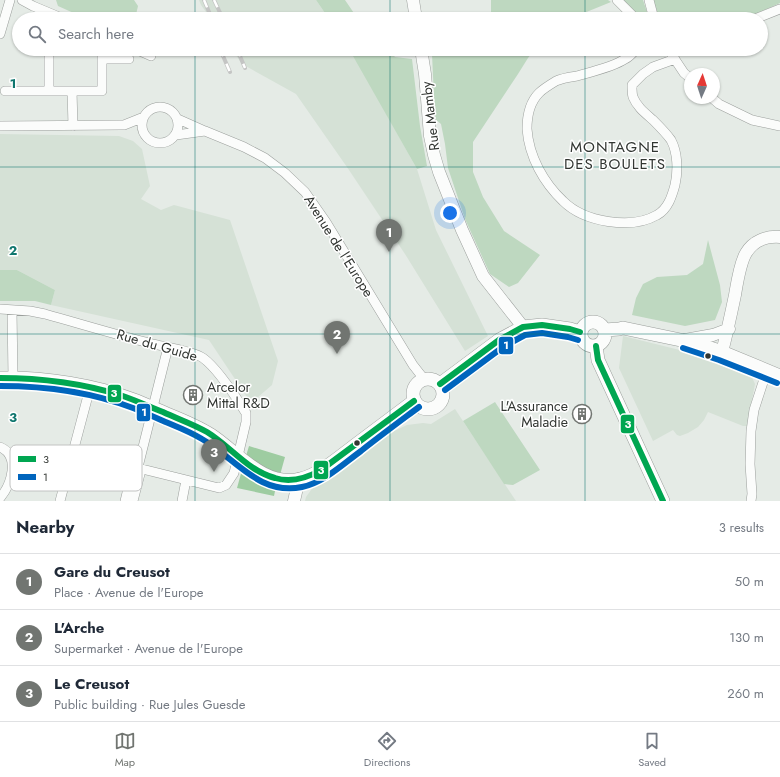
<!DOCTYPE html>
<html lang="en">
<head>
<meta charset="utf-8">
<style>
	:root { --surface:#fff; --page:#f6f6f7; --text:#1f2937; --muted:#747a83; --line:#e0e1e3; --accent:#717571 }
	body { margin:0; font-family:Jost,sans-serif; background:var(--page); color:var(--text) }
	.compass { position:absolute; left:684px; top:68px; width:36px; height:36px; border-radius:50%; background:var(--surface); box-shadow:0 1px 3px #0004; rotate:3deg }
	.you { position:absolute; left:450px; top:213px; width:14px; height:14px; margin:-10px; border:3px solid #fff; border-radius:50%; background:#1a73e8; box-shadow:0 0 0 6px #1a73e833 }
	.badge { display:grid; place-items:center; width:26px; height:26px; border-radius:50%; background:var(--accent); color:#fff; font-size:13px; font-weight:700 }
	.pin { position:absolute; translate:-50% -33px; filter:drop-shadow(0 1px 2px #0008) }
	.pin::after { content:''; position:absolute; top:21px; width:14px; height:12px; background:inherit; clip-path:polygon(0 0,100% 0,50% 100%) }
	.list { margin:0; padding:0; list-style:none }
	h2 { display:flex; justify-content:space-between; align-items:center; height:52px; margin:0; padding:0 16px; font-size:17px }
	h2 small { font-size:13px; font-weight:400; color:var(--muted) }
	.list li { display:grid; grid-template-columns:26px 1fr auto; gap:12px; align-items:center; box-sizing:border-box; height:56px; padding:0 16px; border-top:1px solid var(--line) }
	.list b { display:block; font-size:15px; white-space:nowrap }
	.list p { margin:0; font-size:13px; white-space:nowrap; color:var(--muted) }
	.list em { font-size:13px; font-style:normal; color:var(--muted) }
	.icon { flex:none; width:22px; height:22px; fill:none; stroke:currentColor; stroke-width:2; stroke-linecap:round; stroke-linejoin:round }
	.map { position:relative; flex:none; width:780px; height:501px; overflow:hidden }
	.search { position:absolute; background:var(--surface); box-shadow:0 1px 3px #0004; left:12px; right:12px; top:12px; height:44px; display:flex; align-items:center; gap:10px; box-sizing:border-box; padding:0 14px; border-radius:22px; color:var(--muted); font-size:15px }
	.sheet { height:220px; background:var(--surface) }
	nav { display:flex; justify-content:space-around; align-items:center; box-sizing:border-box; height:56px; border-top:1px solid var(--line); background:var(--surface); font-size:11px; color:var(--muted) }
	nav a { display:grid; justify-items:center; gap:2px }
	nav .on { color:var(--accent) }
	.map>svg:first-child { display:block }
</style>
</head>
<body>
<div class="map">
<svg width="780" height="501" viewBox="0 0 780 501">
	<rect width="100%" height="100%" fill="#e5ebe6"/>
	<path fill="#d5e1d6" d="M 199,0 L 316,0 L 329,19 L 211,19 L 201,5 Z
		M 232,49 L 349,49 L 355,58 L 417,169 L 436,230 L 488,336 L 465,351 L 405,254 L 349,170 L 296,94 L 242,64 Z
		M 0,134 L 119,136 L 133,141 L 142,149 L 150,186 L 141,199 L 161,210 L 174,205 L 230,220 L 278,361 L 272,385 L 251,403 L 209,340 L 51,305 L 55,290 L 17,270 L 0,270 Z
		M 623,336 L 696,354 L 750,373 L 755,384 L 747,426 L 743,426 L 708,412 L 704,420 L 698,427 L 688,433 L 680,436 L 677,435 L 673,430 L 653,441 L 619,368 Z
		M 455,409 L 516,501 L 305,501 L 306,497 L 316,483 L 379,438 L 407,425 L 423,423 L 431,424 Z"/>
	<path fill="#bed8c0" d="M 56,0 L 134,0 L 138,6 L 135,19 L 87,19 L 58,6 Z
		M 316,0 L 345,0 L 358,19 L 329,19 Z
		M 491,0 L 608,0 L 611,2 L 584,13 L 573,19 L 491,19 Z
		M 623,0 L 643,0 L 648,15 L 648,19 L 643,19 Z
		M 653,0 L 780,0 L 780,3 L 758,13 L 732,19 L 659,19 Z
		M 349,49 L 388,49 L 395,57 L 412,59 L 420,126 L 427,166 L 417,169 Z
		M 474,49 L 535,49 L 528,58 L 518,74 L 473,142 L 473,172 L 483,197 L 504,231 L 540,255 L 518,283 L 509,287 L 490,274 L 465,219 L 448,168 L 445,144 L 441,124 L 435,119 L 432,54 L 469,54 Z
		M 708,240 L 720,285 L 722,302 L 715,320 L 685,326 L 632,315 L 636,298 L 643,284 L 657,277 L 687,275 L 703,264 Z
		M 0,270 L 17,270 L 55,290 L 51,305 L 35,301 L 0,301 Z
		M 495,402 L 540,470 L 513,485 L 504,484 L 463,421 Z"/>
	<path fill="#9ecca1" d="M 249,446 L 285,457 L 280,475 L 271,473 L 246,456 Z
		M 242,470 L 276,486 L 274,496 L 237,488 Z"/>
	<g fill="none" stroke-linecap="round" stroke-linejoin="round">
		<g stroke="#9b9f9c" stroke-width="10">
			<path id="minor" d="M 22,0 L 33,6 L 64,19
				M 617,0 L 636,19
				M 649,0 L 654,19
				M 755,19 L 780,9
				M 0,34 L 10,0
				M 135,49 L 151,56
				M 637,49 C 633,52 630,57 625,59 C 613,67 591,72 577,76 C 570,77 562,78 556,81 C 551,84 543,89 539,93 C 529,103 527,116 527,129 C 529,157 544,183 563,201 C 584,222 631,230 657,215 C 668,209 672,196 675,185 C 678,171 678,153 671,140 C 666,133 659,126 653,120 C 645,113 637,107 633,97 C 632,94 632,89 632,85 L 643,74 L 653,67 L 675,59
				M 668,49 L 684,73 L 690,78
				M 102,59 L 129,59
				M 5,91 L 102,91 L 102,49
				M 49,91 L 49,49
				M 72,91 L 73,126
				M 712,98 L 719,104 L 752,120 L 780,126
				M142 125a18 18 0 1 1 36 0a18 18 0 1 1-36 0Z
				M 178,119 L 205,131 L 244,147 L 265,158 L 285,173 L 305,192 L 326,222 L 413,365 L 424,379
				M 0,126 L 121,125 L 124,125 L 144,117
				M 176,135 L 205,131
				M 0,309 L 30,311 L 45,314 C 81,324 117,335 153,344 C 166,347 193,351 203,358 C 217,368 236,397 246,413 L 246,422 L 234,473 L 226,485 L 219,488 L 73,452
				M 12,310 L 13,378
				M 0,447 C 21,456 11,485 0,498
				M 60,501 L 90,388
				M 125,501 L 132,472 L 138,467
				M 133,501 L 140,474 L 138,467 L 168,347
				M 182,501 L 186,480
				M 751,501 L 752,494 L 750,464 L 751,431 L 754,410 L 767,370"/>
		</g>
		<g stroke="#9b9f9c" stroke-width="13">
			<path id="tertiary" d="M 413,0 L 416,19
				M 421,49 L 425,74 L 430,136 L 434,155 L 439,172 L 462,230 L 483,276 L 523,327
				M 685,340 L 713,335 L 729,329
				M 722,352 C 727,333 731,314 735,295 C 737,283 740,263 746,253 C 753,241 766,236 780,237
				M 294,501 L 299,479"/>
		</g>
		<g stroke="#9b9f9c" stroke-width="14">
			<path id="secondary" d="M581 334a12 12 0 1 1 24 0a12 12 0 1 1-24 0Z
				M 605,330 L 619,329 L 623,328 L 695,343 L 722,352 L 780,376
				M 596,346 L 598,360 L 663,501
				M 0,378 C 44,377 95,385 137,401 C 147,405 157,410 167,414 C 182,420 197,426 211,435 C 237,452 264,488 300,479 C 319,475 338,458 354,446 C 374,431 394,416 414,401
				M413 394a15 15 0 1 1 30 0a15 15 0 1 1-30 0Z
				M 440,384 L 499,340 L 523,327 L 542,325 L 570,329 L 580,332"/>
		</g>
		<use href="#minor" stroke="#fbfcfb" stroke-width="9"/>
		<use href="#tertiary" stroke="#fbfcfb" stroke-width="12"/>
		<use href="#secondary" stroke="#fbfcfb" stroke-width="13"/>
		<g stroke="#c4c5c4" stroke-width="4">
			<path id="rail" d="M 204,0 L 212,19
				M 214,0 L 223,19
				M 220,49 L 230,72
				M 237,49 L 245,68"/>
		</g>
		<use href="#rail" stroke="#fff" stroke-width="2.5" stroke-dasharray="8" stroke-linecap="butt"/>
		<g stroke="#fff" stroke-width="9">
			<path id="bus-1" d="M 596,346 L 598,360 L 663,501
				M 0,378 C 41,378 81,383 120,395 C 135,400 148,406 163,412 C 178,419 193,424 207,432 C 230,446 248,471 275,478 C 291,483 307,478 321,470 L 414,401
				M 440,384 L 499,340 L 523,327 L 542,325 L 570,329 L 580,332"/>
		</g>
		<g stroke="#fff" stroke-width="9">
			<path id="bus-2" d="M 683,348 L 719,360 L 777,383
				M 0,386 C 45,386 91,392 133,408 C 143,412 152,416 161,420 C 175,426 189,431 202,439 C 235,458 259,496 302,487 C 325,482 343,464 361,451 C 380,436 399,422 419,407
				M 445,390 L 503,347 L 525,335 L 542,333 L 568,337 L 578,340"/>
		</g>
		<use href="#bus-1" stroke="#00a651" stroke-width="6"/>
		<use href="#bus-2" stroke="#0065bd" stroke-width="6"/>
	</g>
	<path fill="none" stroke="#0f766e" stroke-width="1" stroke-opacity="0.55" d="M 195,0 L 195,19M 390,0 L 390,19M 585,0 L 585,19M 195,49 L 195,501M 390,49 L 390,501M 585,49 L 585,501M 0,167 L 780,167M 0,334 L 780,334"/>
	<defs>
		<g id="building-ring" transform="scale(1)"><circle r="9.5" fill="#fff" stroke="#717571" stroke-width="1.5"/><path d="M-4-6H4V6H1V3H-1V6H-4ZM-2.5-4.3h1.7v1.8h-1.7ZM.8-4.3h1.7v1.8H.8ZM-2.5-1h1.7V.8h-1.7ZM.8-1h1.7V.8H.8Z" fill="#717571"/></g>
	</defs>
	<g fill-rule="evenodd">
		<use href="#building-ring" x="193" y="395"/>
		<use href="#building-ring" x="582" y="414"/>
	</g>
	<g fill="#323632" stroke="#fff" stroke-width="1.5">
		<circle cx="708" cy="356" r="3.5"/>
		<circle cx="357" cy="443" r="3.5"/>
	</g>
	<g text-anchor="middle" stroke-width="3" stroke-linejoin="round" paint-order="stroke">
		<g font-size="14" fill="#323632" stroke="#fff">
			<text transform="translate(430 116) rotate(-97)" y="5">Rue Mamby</text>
			<text transform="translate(339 246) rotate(58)" y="5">Avenue de l'Europe</text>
			<text transform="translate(157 345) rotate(16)" y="5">Rue du Guide</text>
		</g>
		<g font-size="14" fill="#323632" stroke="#fff" text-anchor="start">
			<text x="207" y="392">Arcelor<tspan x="207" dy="16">Mittal R&amp;D</tspan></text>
			<text x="568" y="411" text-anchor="end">L'Assurance<tspan x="568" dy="16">Maladie</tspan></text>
		</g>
		<g font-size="15" letter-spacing="1" fill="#323632" stroke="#fff">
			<text x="615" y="152">MONTAGNE<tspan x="615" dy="17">DES BOULETS</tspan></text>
		</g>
	</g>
	<rect x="10" y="445" width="132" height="46" rx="6" fill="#fff" stroke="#c2c3c2" stroke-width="1"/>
	<rect x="18" y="456" width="18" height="6" fill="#00a651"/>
	<rect x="18" y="474" width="18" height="6" fill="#0065bd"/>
	<g font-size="11" fill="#323632">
		<text x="43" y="463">3</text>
		<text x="43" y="481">1</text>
	</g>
	<g font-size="13" text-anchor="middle" font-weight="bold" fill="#0f766e" stroke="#fff" stroke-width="3" stroke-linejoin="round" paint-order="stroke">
		<text x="13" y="88">1</text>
		<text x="13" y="255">2</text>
		<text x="13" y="422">3</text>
	</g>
	<g stroke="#fff" stroke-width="1.5">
		<rect x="498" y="336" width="16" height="19" rx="4" fill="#0065bd"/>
		<rect x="107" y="384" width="15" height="19" rx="4" fill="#00a651"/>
		<rect x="136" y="403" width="15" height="19" rx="4" fill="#0065bd"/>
		<rect x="620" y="414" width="15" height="20" rx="4" fill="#00a651"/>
		<rect x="313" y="460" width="16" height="20" rx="4" fill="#00a651"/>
	</g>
	<g font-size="11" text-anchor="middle" font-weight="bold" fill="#fff">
		<text x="506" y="349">1</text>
		<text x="114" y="397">3</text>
		<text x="144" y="416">1</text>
		<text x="628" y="428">3</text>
		<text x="321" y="474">3</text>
	</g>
</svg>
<svg class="compass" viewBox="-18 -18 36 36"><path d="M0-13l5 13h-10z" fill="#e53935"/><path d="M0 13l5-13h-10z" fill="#747a83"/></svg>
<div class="you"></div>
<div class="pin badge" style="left:389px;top:252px">1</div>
<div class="pin badge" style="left:337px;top:354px">2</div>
<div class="pin badge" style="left:214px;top:472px">3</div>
<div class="search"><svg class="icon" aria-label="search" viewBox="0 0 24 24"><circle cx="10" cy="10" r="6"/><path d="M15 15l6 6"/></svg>Search here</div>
</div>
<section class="sheet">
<h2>Nearby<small>3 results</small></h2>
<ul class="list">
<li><span class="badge">1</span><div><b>Gare du Creusot</b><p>Place · Avenue de l'Europe</p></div><em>50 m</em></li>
<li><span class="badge">2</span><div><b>L'Arche</b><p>Supermarket · Avenue de l'Europe</p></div><em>130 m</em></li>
<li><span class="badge">3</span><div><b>Le Creusot</b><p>Public building · Rue Jules Guesde</p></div><em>260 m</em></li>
</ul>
</section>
<nav>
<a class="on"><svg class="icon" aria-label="map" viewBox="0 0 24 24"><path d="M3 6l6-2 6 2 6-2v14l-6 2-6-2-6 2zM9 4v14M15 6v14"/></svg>Map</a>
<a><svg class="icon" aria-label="directions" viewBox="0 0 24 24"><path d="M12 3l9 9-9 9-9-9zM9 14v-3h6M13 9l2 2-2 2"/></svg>Directions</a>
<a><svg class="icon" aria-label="saved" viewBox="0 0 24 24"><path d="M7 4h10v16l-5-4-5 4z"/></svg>Saved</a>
</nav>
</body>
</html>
